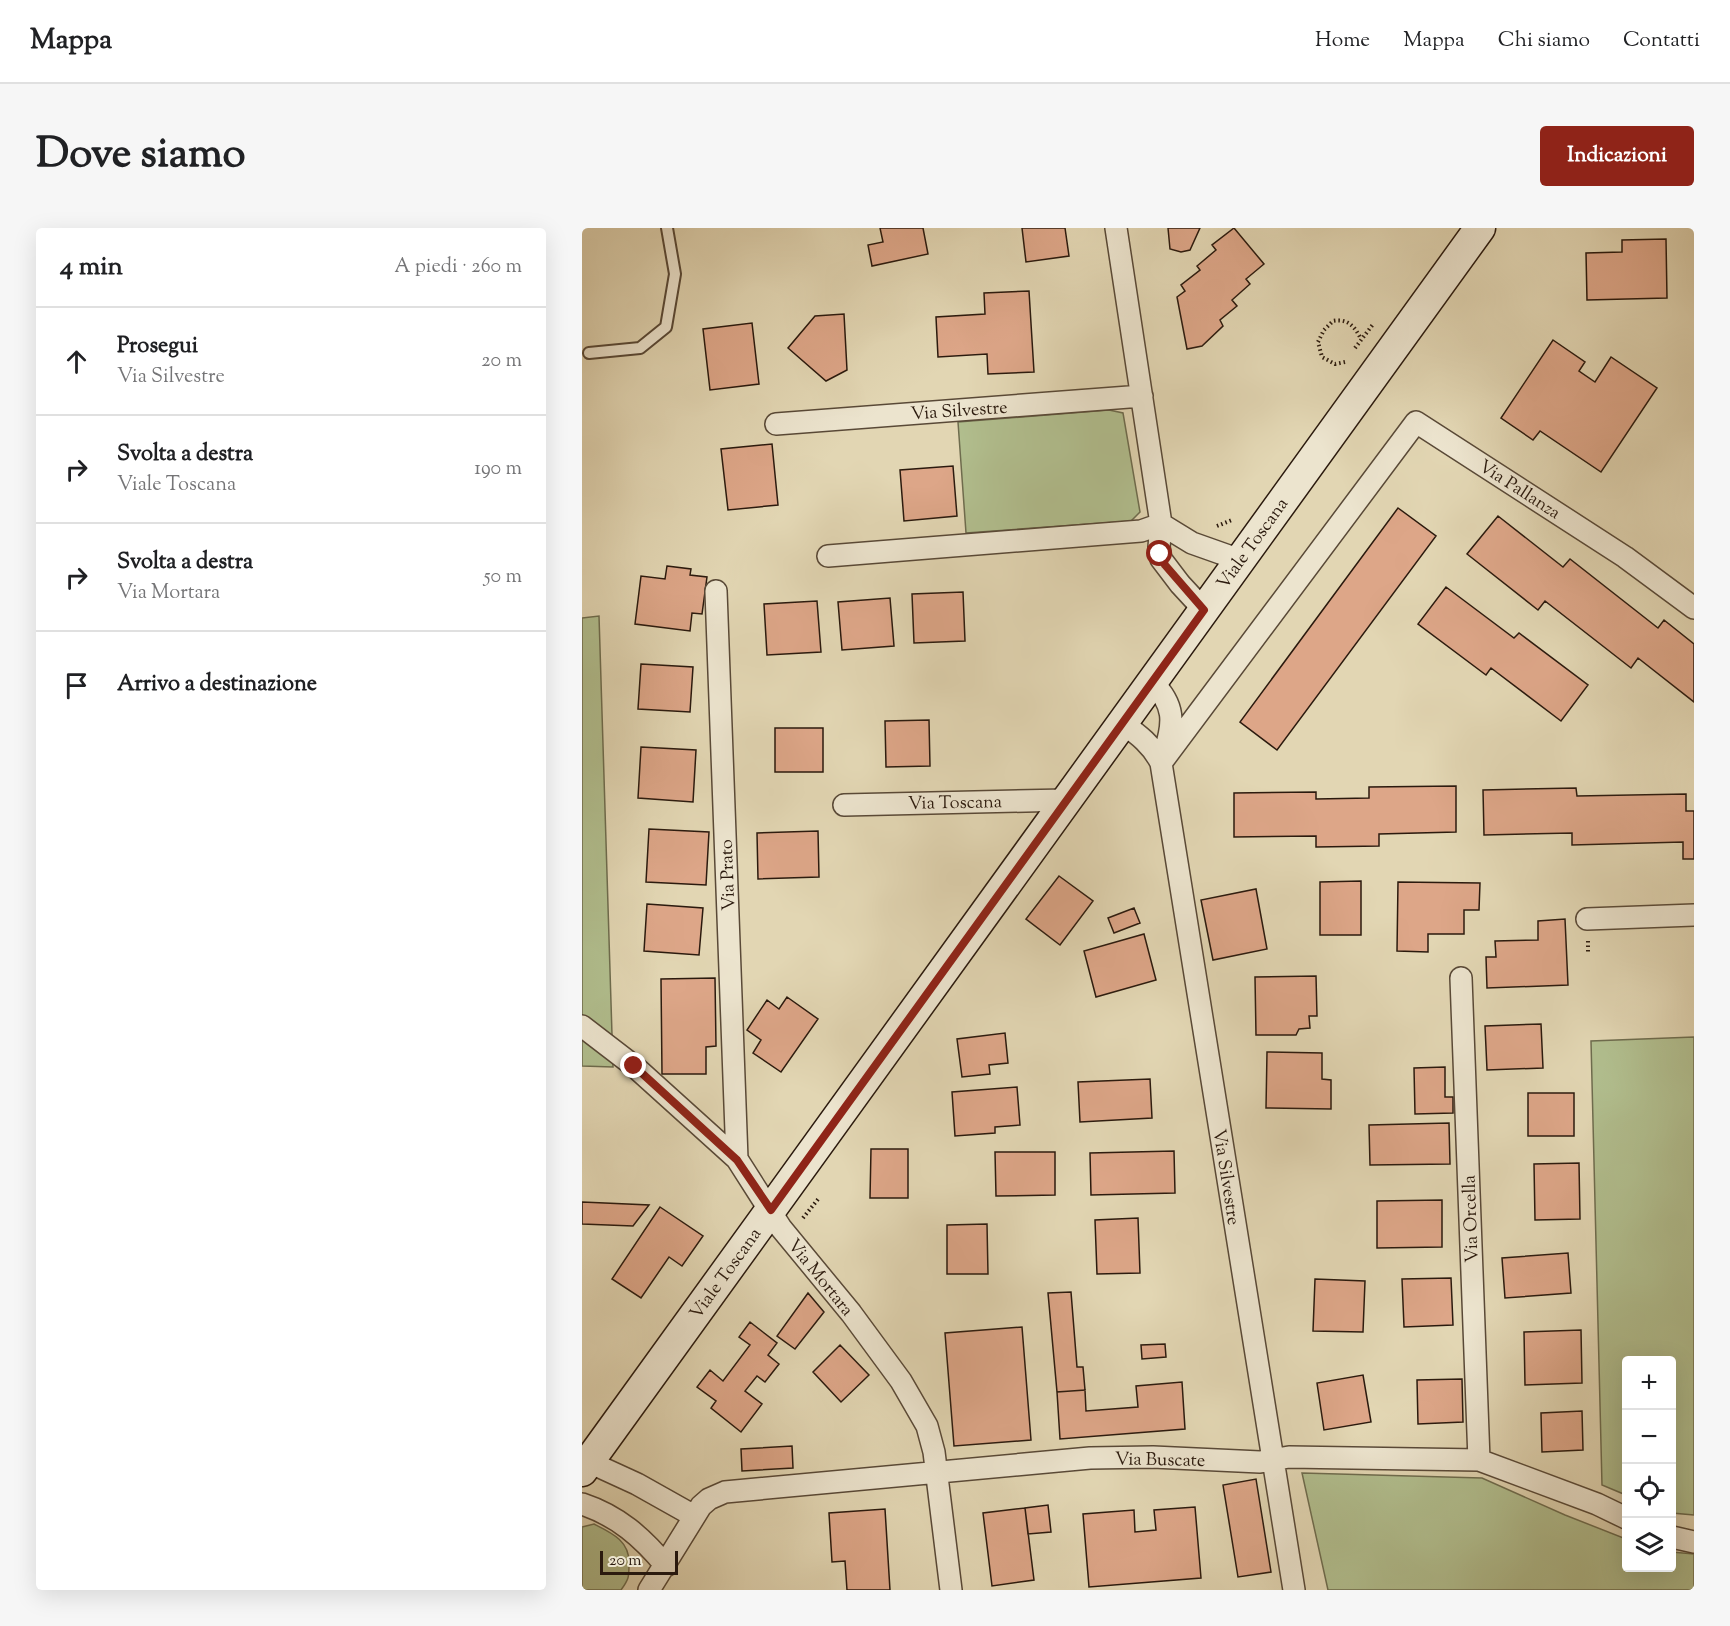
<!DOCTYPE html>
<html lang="it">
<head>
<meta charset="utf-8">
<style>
	:root { --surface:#fff; --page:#f6f6f6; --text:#202124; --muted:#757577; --line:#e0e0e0; --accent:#8f2418 }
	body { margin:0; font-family:"Sorts Mill Goudy",serif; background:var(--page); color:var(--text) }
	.controls { position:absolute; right:18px; bottom:18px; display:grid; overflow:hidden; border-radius:6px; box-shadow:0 6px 24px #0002 }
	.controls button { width:54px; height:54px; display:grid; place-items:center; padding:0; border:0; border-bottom:2px solid var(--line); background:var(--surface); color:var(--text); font:30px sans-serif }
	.scale { position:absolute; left:18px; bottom:15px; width:78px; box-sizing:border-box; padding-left:6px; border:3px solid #2b1a0e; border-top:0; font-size:16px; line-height:21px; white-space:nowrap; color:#2b1a0e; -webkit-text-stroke:4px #ece4ce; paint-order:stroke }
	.stop { position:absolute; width:18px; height:18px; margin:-14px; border:4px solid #8f2418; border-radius:50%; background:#fff }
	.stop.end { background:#8f2418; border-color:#fff; box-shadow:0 2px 6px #0008 }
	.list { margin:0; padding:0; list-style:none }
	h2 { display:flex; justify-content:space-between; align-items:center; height:78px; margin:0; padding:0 24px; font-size:26px }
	h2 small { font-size:20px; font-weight:400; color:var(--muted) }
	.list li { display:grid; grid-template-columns:39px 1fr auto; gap:18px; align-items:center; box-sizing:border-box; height:108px; padding:0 24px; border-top:2px solid var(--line) }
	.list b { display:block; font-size:22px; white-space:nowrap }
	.list p { margin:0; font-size:20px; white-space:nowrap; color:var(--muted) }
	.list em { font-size:20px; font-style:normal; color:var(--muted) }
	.icon { flex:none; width:33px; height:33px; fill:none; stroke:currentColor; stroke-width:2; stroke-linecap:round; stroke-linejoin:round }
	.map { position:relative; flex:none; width:1112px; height:1362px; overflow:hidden; border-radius:6px }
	header { display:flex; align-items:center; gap:36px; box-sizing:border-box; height:84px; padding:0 30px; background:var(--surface); border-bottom:2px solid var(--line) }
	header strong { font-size:28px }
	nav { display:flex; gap:33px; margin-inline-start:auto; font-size:21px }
	.intro { display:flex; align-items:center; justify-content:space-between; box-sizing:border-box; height:144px; padding:0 36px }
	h1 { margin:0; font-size:42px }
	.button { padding:15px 27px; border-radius:6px; background:var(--accent); color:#fff; font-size:21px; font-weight:700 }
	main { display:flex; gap:36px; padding:0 36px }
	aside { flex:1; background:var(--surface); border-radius:6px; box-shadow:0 6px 24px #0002 }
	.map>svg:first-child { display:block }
</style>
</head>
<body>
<header>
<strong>Mappa</strong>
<nav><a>Home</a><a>Mappa</a><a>Chi siamo</a><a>Contatti</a></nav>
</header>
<div class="intro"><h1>Dove siamo</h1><a class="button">Indicazioni</a></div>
<main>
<aside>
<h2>4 min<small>A piedi · 260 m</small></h2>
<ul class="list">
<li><svg class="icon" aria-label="ahead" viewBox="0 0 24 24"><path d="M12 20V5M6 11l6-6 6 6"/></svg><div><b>Prosegui</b><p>Via Silvestre</p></div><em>20 m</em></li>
<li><svg class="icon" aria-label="right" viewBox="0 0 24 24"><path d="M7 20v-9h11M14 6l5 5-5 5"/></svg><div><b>Svolta a destra</b><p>Viale Toscana</p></div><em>190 m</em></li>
<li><svg class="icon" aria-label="right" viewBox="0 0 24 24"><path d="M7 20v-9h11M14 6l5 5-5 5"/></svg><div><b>Svolta a destra</b><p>Via Mortara</p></div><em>50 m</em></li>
<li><svg class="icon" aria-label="arrive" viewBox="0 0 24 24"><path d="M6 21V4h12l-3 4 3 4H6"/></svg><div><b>Arrivo a destinazione</b></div></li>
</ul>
</aside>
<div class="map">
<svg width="1112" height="1362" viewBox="0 0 1112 1362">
	<rect width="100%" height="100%" fill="#e2d6b3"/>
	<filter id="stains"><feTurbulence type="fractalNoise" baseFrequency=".00333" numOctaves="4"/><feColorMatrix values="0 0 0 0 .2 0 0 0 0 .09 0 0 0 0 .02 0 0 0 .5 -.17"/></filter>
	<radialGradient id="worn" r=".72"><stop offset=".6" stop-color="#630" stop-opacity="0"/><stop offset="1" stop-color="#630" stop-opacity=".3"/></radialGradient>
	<path fill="#b1be8e" stroke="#6e6c4e" stroke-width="1.5" d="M 527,182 L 541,185 L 558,284 L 549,293 L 384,305 L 376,194 Z
		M 17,388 L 31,839 L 0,838 L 0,390 Z
		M 1112,809 L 1112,1287 L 1090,1285 L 1090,1132 L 1044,1132 L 1044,1267 L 1020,1257 L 1009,813 Z
		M 720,1245 L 900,1250 L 983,1287 L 1044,1311 L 1044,1340 L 1090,1340 L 1090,1324 L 1112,1326 L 1112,1362 L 746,1362 Z
		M 12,1296 C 30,1305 48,1313 47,1336 C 47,1349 47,1351 39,1362 L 0,1362 L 0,1299 Z"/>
	<path fill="#dda688" stroke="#2b1a0e" stroke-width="1.5" d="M 298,0 L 341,0 L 346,26 L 290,38 L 286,17 L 301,14 Z
		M 440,0 L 483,0 L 487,28 L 444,34 Z
		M 586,0 L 618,0 L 608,22 L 599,24 L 588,21 Z
		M 652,0 L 682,36 L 664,51 L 668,56 L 650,72 L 655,78 L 638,92 L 641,98 L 620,118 L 605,121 L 595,69 L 603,63 L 599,57 L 618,42 L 615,38 L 634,22 L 630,17 Z
		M 1084,11 L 1085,70 L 1005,72 L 1004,25 L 1040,24 L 1040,12 Z
		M 447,63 L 452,144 L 406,146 L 405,126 L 356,129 L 354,89 L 403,86 L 402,65 Z
		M 262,86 L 265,142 L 244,153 L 206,120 L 233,88 Z
		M 170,95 L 177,156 L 128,162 L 121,101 Z
		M 971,112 L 1003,134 L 997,143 L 1013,154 L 1029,129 L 1075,160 L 1019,244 L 958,203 L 951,212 L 919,190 Z
		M 190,216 L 196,277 L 146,282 L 139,221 Z
		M 371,238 L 375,288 L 322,293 L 318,242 Z
		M 816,280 L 854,308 L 695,522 L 658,494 Z
		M 916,288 L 981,339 L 988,331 L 1076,400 L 1082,392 L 1112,416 L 1112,474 L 1056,430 L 1049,440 L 963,373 L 956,382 L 885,326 Z
		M 85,338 L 109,341 L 108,347 L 125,349 L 120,386 L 110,385 L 108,403 L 53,396 L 59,348 L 83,351 Z
		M 864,359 L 932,410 L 937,405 L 1006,457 L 979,493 L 909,440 L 904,447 L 836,396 Z
		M 381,364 L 383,413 L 332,415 L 330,366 Z
		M 308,370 L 312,418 L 260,422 L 256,374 Z
		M 235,373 L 239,424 L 185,427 L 182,376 Z
		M 59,436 L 111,439 L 108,484 L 56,481 Z
		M 347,492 L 348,538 L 304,539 L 303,493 Z
		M 193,500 L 241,500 L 241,544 L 193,544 Z
		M 59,519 L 114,522 L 111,574 L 56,570 Z
		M 874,558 L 874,604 L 797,606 L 797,618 L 734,619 L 734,608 L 652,609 L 652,565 L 734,564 L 734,571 L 787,570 L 787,559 Z
		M 994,560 L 995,568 L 1104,566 L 1104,583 L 1112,583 L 1112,631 L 1101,631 L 1101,614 L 990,617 L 990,605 L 902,607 L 901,562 Z
		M 67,601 L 127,604 L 124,657 L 64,654 Z
		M 236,603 L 237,649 L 176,651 L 175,605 Z
		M 477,648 L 511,673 L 478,717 L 444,691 Z
		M 779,653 L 779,707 L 738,707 L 738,654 Z
		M 816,654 L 898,655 L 897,682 L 882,682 L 882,706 L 846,706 L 846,724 L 815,723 Z
		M 674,661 L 685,721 L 631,732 L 619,672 Z
		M 65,676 L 121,680 L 117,727 L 62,723 Z
		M 552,680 L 558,695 L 532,705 L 526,690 Z
		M 983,691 L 986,757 L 905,760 L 904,729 L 914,729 L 913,713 L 956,712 L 956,693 Z
		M 562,706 L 574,752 L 514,769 L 502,723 Z
		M 734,748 L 735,788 L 727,788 L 728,800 L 717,801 L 714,807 L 674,807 L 673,749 Z
		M 133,750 L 134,818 L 124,819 L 124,846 L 80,846 L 79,751 Z
		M 205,769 L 236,791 L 199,844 L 171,825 L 179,812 L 165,802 L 185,772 L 197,781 Z
		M 959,796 L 961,840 L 905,842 L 903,798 Z
		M 423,805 L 426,835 L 407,837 L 408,846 L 380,849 L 375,811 Z
		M 685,824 L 740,825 L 740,851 L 749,852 L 749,881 L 684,880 Z
		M 863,839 L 863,869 L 871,869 L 871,885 L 833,886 L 832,840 Z
		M 568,851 L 570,890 L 498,894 L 496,854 Z
		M 435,859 L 438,897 L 413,899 L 413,905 L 373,908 L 370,864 Z
		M 946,865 L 992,865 L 992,908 L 946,908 Z
		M 867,895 L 868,936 L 788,937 L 787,897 Z
		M 289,921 L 326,921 L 326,970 L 288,970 Z
		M 592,923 L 593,965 L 509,967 L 508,925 Z
		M 413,924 L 473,924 L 473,967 L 414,968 Z
		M 997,935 L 998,991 L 953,992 L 952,936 Z
		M 860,972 L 860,1019 L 795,1020 L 795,973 Z
		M 0,974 L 67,977 L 51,998 L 0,996 Z
		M 78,979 L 121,1008 L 100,1038 L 87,1029 L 59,1070 L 30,1051 Z
		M 556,990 L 558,1045 L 515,1046 L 513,992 Z
		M 405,996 L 406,1046 L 365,1046 L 365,997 Z
		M 986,1025 L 989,1065 L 923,1070 L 920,1030 Z
		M 869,1050 L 871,1097 L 822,1099 L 820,1051 Z
		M 733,1051 L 783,1053 L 781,1104 L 731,1103 Z
		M 489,1064 L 495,1139 L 501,1139 L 503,1162 L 475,1164 L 466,1065 Z
		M 226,1065 L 242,1084 L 213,1121 L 195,1108 Z
		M 168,1094 L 195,1115 L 186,1127 L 197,1136 L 183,1154 L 175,1148 L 163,1163 L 180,1176 L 159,1204 L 129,1180 L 134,1173 L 115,1159 L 128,1142 L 141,1153 L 168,1117 L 157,1109 Z
		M 440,1099 L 449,1212 L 372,1218 L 363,1105 Z
		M 999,1102 L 1000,1155 L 943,1157 L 942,1104 Z
		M 583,1116 L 584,1129 L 560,1131 L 559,1117 Z
		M 258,1117 L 287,1147 L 259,1174 L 231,1144 Z
		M 781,1147 L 789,1194 L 742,1202 L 735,1155 Z
		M 880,1151 L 881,1194 L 836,1196 L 835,1152 Z
		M 600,1154 L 603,1201 L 478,1211 L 475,1164 L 503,1162 L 504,1183 L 556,1179 L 554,1158 Z
		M 1000,1183 L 1001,1222 L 960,1224 L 959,1185 Z
		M 210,1218 L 211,1240 L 160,1243 L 159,1221 Z
		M 674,1251 L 689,1344 L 656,1349 L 641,1257 Z
		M 466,1277 L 469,1304 L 446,1306 L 443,1280 Z
		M 613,1279 L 619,1350 L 507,1359 L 501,1286 L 552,1282 L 553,1304 L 574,1302 L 572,1282 Z
		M 443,1280 L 452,1352 L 410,1358 L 401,1285 Z
		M 303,1281 L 308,1362 L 265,1362 L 263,1333 L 250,1334 L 247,1285 Z"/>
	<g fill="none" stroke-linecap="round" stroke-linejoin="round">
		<g stroke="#594937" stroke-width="14">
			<path id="lane" d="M 7,125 L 58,120 L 84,99 L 93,46 L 85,0"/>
		</g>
		<g stroke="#594937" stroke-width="24">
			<path id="street" d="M 534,0 L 579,296 L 577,319 L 579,331 L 598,356 L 622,382
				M 194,196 L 560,168
				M 579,296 L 610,315 L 658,332
				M 246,328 L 559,303 L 579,296
				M 134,363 L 155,931
				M 570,454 C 593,477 592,494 583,523
				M 540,495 C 557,507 570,517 579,535 L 712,1362
				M 579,535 L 834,194 L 1043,329 L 1112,380
				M 262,577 L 484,572
				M 1005,691 L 1112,687
				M 879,750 L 897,1232
				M 0,798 L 52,838 L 155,931 L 199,1000 L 269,1085 L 319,1153 L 345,1198 L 352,1224 L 369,1362
				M 7,1234 L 55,1256 L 112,1288
				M 0,1276 C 36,1288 60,1309 84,1338
				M 1090,1309 L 1112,1314
				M 67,1362 L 119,1278 L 127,1271 L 143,1264 L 508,1230 L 571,1229 L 678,1234 L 707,1229 L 897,1232 L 1015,1276 L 1044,1290"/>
		</g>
		<g stroke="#2b1a0e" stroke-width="33">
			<path id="secondary" d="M 0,1243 L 898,0"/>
		</g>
		<path stroke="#2b1a0e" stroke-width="4" stroke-dasharray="1.5 3" stroke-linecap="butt" d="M 773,120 L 792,95
			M 763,134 L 753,136 L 740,129 L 736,114 L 742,102 L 751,93 C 766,90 773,99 779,111
			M 635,298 L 650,292
			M 1006,713 L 1006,725
			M 221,990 L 237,970"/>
		<use href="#lane" stroke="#ece4ce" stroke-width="10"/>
		<use href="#street" stroke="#ece4ce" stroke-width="21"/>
		<use href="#secondary" stroke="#ece4ce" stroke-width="30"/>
	</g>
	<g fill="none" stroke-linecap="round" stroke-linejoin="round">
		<path stroke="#8f2418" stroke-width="8" d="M 52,838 L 155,932 L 189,982 L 622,382 L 583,337 L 578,326"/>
	</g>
	<g text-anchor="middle" stroke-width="4.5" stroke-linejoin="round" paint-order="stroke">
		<g font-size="18" fill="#2b1a0e" stroke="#ece4ce">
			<text transform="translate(377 182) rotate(-4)" y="6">Via Silvestre</text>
			<text transform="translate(938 261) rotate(33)" y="6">Via Pallanza</text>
			<text transform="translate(670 315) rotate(-54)" y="6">Viale Toscana</text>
			<text transform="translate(373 574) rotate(-1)" y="6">Via Toscana</text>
			<text transform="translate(145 647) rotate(-92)" y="6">Via Prato</text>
			<text transform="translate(645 949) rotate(81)" y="6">Via Silvestre</text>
			<text transform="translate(888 991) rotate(-92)" y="6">Via Orcella</text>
			<text transform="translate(143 1045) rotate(-54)" y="6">Viale Toscana</text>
			<text transform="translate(239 1049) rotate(51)" y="6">Via Mortara</text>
			<text transform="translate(578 1231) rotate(1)" y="6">Via Buscate</text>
		</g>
	</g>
	<rect width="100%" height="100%" filter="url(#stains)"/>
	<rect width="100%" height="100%" fill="url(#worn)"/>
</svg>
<div class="controls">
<button>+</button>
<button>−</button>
<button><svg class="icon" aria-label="locate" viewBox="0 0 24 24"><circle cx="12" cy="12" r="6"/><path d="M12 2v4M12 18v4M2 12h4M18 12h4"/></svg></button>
<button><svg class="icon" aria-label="layers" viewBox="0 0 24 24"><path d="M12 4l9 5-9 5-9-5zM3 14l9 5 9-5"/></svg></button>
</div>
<div class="scale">20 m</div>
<div class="stop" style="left:578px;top:326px"></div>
<div class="stop end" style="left:52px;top:838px"></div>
</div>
</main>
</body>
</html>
